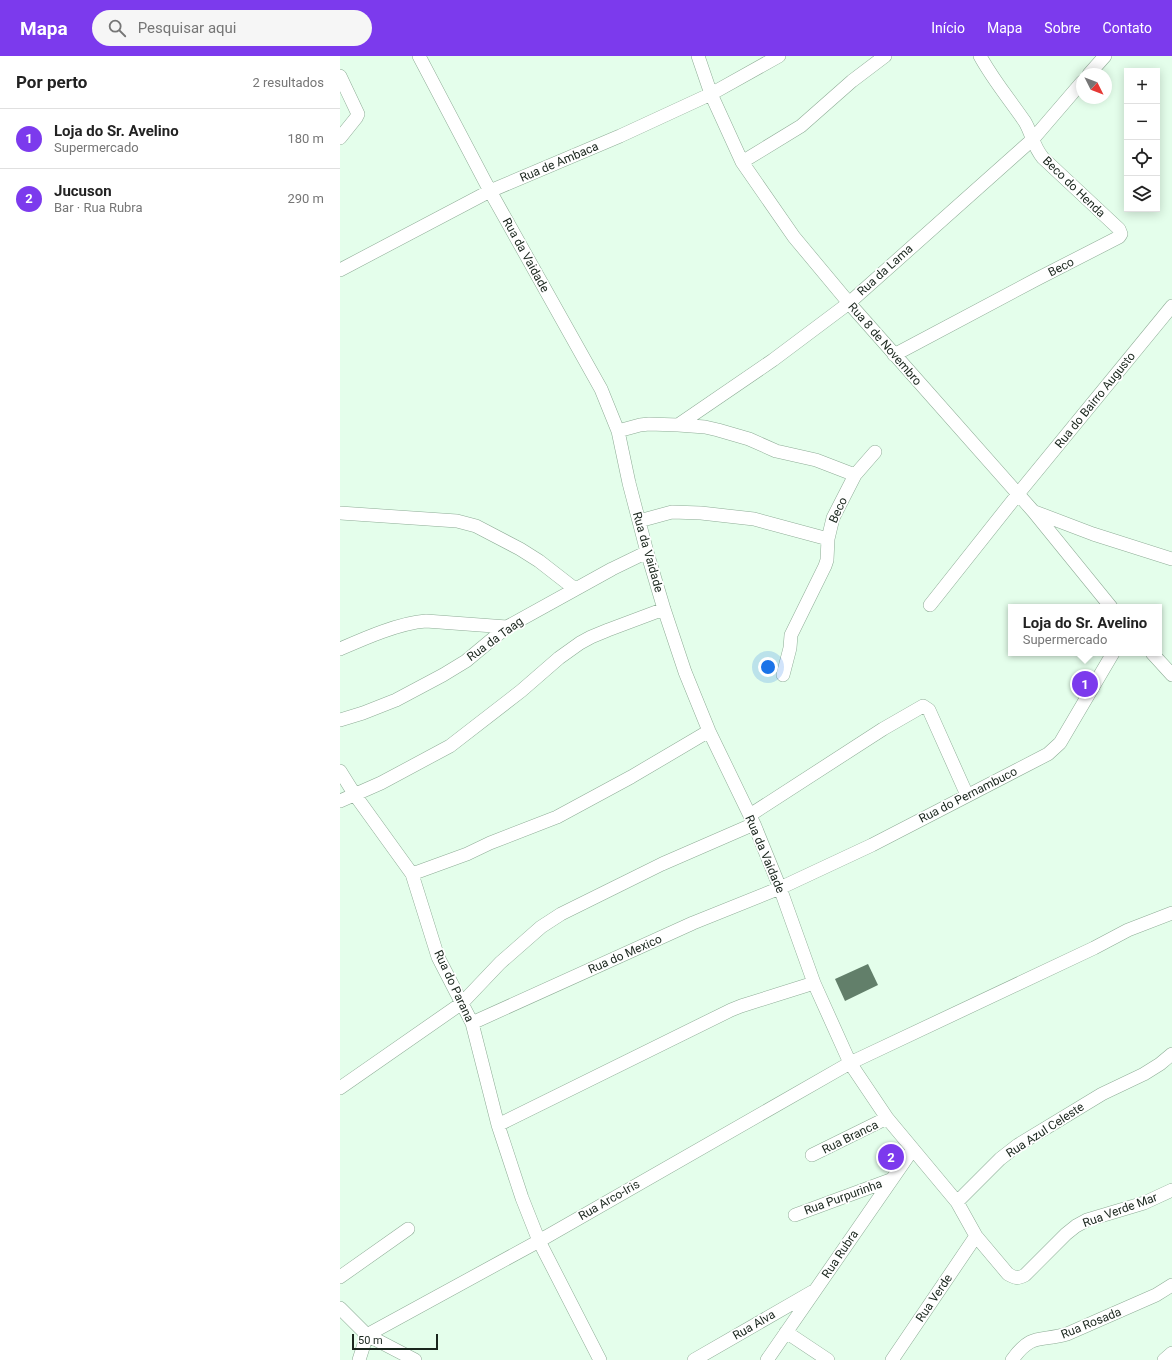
<!DOCTYPE html>
<html lang="pt">
<head>
<meta charset="utf-8">
<style>
	:root { --surface:#fff; --page:#f6f6f6; --text:#222; --muted:#767676; --line:#e0e0e0; --accent:#7c3aed }
	body { margin:0; font-family:Roboto,sans-serif; background:var(--page); color:var(--text) }
	.controls { position:absolute; right:12px; top:12px; display:grid; overflow:hidden; border-radius:0px; box-shadow:0 2px 10px #0003 }
	.controls button { width:36px; height:36px; display:grid; place-items:center; padding:0; border:0; border-bottom:1px solid var(--line); background:var(--surface); color:var(--text); font:20px sans-serif }
	.compass { position:absolute; left:736px; top:12px; width:36px; height:36px; border-radius:50%; background:var(--surface); box-shadow:0 2px 10px #0003; rotate:132deg }
	.scale { position:absolute; left:12px; bottom:10px; width:86px; box-sizing:border-box; padding-left:4px; border:2px solid #1a261d; border-top:0; font-size:11px; line-height:14px; white-space:nowrap; color:#1a261d; -webkit-text-stroke:3px #fff; paint-order:stroke }
	.you { position:absolute; left:428px; top:611px; width:14px; height:14px; margin:-10px; border:3px solid #fff; border-radius:50%; background:#1a73e8; box-shadow:0 0 0 6px #1a73e833 }
	.badge { display:grid; place-items:center; width:26px; height:26px; border-radius:50%; background:var(--accent); color:#fff; font-size:13px; font-weight:700 }
	.pin { position:absolute; translate:-50% -50%; border:2px solid #fff; box-shadow:0 1px 4px #0006 }
	.popup { position:absolute; left:668px; top:548px; width:154px; height:52px; box-sizing:border-box; display:grid; place-content:center; border-radius:0px; background:var(--surface); filter:drop-shadow(0 1px 3px #0005); font-size:13px; white-space:nowrap; color:var(--muted) }
	.popup b { font-size:15px; color:var(--text) }
	.popup::after { content:''; position:absolute; left:50%; top:100%; margin-left:-8px; border:8px solid transparent; border-top-color:var(--surface) }
	.list { margin:0; padding:0; list-style:none }
	h2 { display:flex; justify-content:space-between; align-items:center; height:52px; margin:0; padding:0 16px; font-size:17px }
	h2 small { font-size:13px; font-weight:400; color:var(--muted) }
	.list li { display:grid; grid-template-columns:26px 1fr auto; gap:12px; align-items:center; box-sizing:border-box; height:60px; padding:0 16px; border-top:1px solid var(--line) }
	.list b { display:block; font-size:15px; white-space:nowrap }
	.list p { margin:0; font-size:13px; white-space:nowrap; color:var(--muted) }
	.list em { font-size:13px; font-style:normal; color:var(--muted) }
	.icon { flex:none; width:22px; height:22px; fill:none; stroke:currentColor; stroke-width:2; stroke-linecap:round; stroke-linejoin:round }
	.map { position:relative; flex:none; width:832px; height:1304px; overflow:hidden }
	header { display:flex; align-items:center; gap:24px; box-sizing:border-box; height:56px; padding:0 20px; background:var(--accent); color:#fff }
	header strong { font-size:19px }
	nav { display:flex; gap:22px; margin-inline-start:auto; font-size:14px }
	.search { width:280px; height:36px; background:var(--page); display:flex; align-items:center; gap:10px; box-sizing:border-box; padding:0 14px; border-radius:22px; color:var(--muted); font-size:15px }
	main { display:flex }
	aside { flex:1; background:var(--surface) }
	.map>svg:first-child { display:block }
</style>
</head>
<body>
<header>
<strong>Mapa</strong>
<div class="search"><svg class="icon" aria-label="search" viewBox="0 0 24 24"><circle cx="10" cy="10" r="6"/><path d="M15 15l6 6"/></svg>Pesquisar aqui</div>
<nav><a>Início</a><a>Mapa</a><a>Sobre</a><a>Contato</a></nav>
</header>
<main>
<aside>
<h2>Por perto<small>2 resultados</small></h2>
<ul class="list">
<li><span class="badge">1</span><div><b>Loja do Sr. Avelino</b><p>Supermercado</p></div><em>180 m</em></li>
<li><span class="badge">2</span><div><b>Jucuson</b><p>Bar · Rua Rubra</p></div><em>290 m</em></li>
</ul>
</aside>
<div class="map">
<svg width="832" height="1304" viewBox="0 0 832 1304">
	<rect width="100%" height="100%" fill="#e4feeb"/>
	<path fill="#627f6a" d="M 528,908 L 538,929 L 505,945 L 495,923 Z"/>
	<g fill="none" stroke-linecap="round" stroke-linejoin="round">
		<g stroke="#8eac96" stroke-width="14">
			<path id="minor" d="M 79,0 L 150,135 L 261,333 L 278,375 L 289,427 L 307,496 L 324,553 L 345,616 L 369,675 L 414,768 L 440,832 L 474,927 L 510,1007 L 547,1062 L 617,1146 L 636,1180 L 668,1218 C 675,1222 678,1223 685,1219 L 726,1178 L 736,1170 L 747,1164 L 804,1147 L 832,1134
				M 358,0 L 371,38 L 402,106 L 454,181 L 509,247 L 693,455 L 771,551
				M 749,18 L 765,0
				M 0,20 L 18,58 L 16,62 L 0,82
				M 402,106 L 461,70 L 512,25 L 545,0
				M 0,214 L 150,135 L 280,80 L 371,38 L 439,0
				M 554,299 L 697,223 L 779,181 L 781,178 L 779,173 L 703,102 C 693,90 692,78 685,66 C 670,44 653,24 640,0
				M 338,369 L 365,371 L 378,374 L 409,383 L 436,395 L 476,404 L 515,419
				M 278,375 L 300,369 L 309,368 L 338,369 L 433,304 L 509,247 L 693,83 L 742,26
				M 695,456 L 753,478 L 832,503
				M 0,457 L 117,465 L 136,470 L 180,493 L 199,505 L 235,533
				M 299,465 L 332,456 L 361,457 L 414,463 L 488,483
				M 590,549 L 678,438 L 832,250
				M 0,593 C 25,582 59,567 86,565 L 167,571
				M 812,597 L 832,619
				M 443,619 L 450,592 L 451,579 L 485,510 L 487,504 L 488,483 L 493,462 L 515,419 L 535,396
				M 0,664 L 23,657 L 56,644 L 103,619 L 126,605 L 167,571 L 272,513 L 307,496
				M 0,715 L 15,739 L 72,818 L 98,901 L 132,967 L 158,1069 L 182,1142 L 199,1185 L 260,1304
				M 0,745 L 41,727 L 110,690 L 181,635 L 219,602 L 240,587 L 251,581 L 268,574 L 324,553
				M 410,759 L 543,673 L 583,650 L 589,654 L 627,739
				M 72,818 L 127,798 L 150,787 L 217,761 L 291,721 L 369,675
				M 132,967 L 353,867 L 440,832 L 532,789 L 708,698 L 720,687 L 773,597
				M 0,1032 L 122,947 L 160,907 L 201,871 L 221,858 L 322,808 L 414,768
				M 158,1069 L 391,954 L 401,950 L 474,927
				M 472,1099 L 547,1062
				M 617,1146 L 660,1103 L 678,1089 L 762,1038 L 804,1018 L 820,1008 L 832,998
				M 455,1159 L 550,1124
				M 0,1221 L 68,1173
				M 0,1252 L 27,1279 L 75,1304
				M 446,1276 L 488,1304
				M 27,1279 L 199,1185 L 510,1007 L 754,892 L 788,874 L 832,857
				M 19,1304 L 27,1279
				M 354,1304 L 472,1236
				M 427,1304 L 573,1093
				M 552,1304 L 636,1180
				M 672,1304 C 692,1276 700,1286 727,1278 L 816,1239 L 832,1229
				M 824,1304 L 832,1297"/>
		</g>
		<use href="#minor" stroke="#fff" stroke-width="13"/>
	</g>
	<g text-anchor="middle" stroke-width="3.5" stroke-linejoin="round" paint-order="stroke">
		<g font-size="12" fill="#1a261d" stroke="#fff">
			<text transform="translate(219 106) rotate(-23)" y="4">Rua de Ambaca</text>
			<text transform="translate(734 131) rotate(44)" y="4">Beco do Henda</text>
			<text transform="translate(186 199) rotate(61)" y="4">Rua da Vaidade</text>
			<text transform="translate(721 211) rotate(-27)" y="4">Beco</text>
			<text transform="translate(545 214) rotate(-42)" y="4">Rua da Lama</text>
			<text transform="translate(545 288) rotate(49)" y="4">Rua 8 de Novembro</text>
			<text transform="translate(755 344) rotate(-51)" y="4">Rua do Bairro Augusto</text>
			<text transform="translate(498 454) rotate(-65)" y="4">Beco</text>
			<text transform="translate(308 496) rotate(74)" y="4">Rua da Vaidade</text>
			<text transform="translate(155 583) rotate(-36)" y="4">Rua da Taag</text>
			<text transform="translate(628 739) rotate(-27)" y="4">Rua do Pernambuco</text>
			<text transform="translate(425 798) rotate(67)" y="4">Rua da Vaidade</text>
			<text transform="translate(285 898) rotate(-24)" y="4">Rua do Mexico</text>
			<text transform="translate(114 930) rotate(65)" y="4">Rua do Parana</text>
			<text transform="translate(705 1074) rotate(-33)" y="4">Rua Azul Celeste</text>
			<text transform="translate(510 1081) rotate(-26)" y="4">Rua Branca</text>
			<text transform="translate(503 1141) rotate(-20)" y="4">Rua Purpurinha</text>
			<text transform="translate(269 1144) rotate(-30)" y="4">Rua Arco-Iris</text>
			<text transform="translate(780 1154) rotate(-20)" y="4">Rua Verde Mar</text>
			<text transform="translate(500 1198) rotate(-56)" y="4">Rua Rubra</text>
			<text transform="translate(594 1242) rotate(-56)" y="4">Rua Verde</text>
			<text transform="translate(751 1267) rotate(-22)" y="4">Rua Rosada</text>
			<text transform="translate(414 1269) rotate(-30)" y="4">Rua Alva</text>
		</g>
	</g>
</svg>
<div class="controls">
<button>+</button>
<button>−</button>
<button><svg class="icon" aria-label="locate" viewBox="0 0 24 24"><circle cx="12" cy="12" r="6"/><path d="M12 2v4M12 18v4M2 12h4M18 12h4"/></svg></button>
<button><svg class="icon" aria-label="layers" viewBox="0 0 24 24"><path d="M12 4l9 5-9 5-9-5zM3 14l9 5 9-5"/></svg></button>
</div>
<svg class="compass" viewBox="-18 -18 36 36"><path d="M0-13l5 13h-10z" fill="#e53935"/><path d="M0 13l5-13h-10z" fill="#767676"/></svg>
<div class="scale">50 m</div>
<div class="you"></div>
<div class="pin badge" style="left:745px;top:628px">1</div>
<div class="popup"><b>Loja do Sr. Avelino</b>Supermercado</div>
<div class="pin badge" style="left:551px;top:1101px">2</div>
</div>
</main>
</body>
</html>
